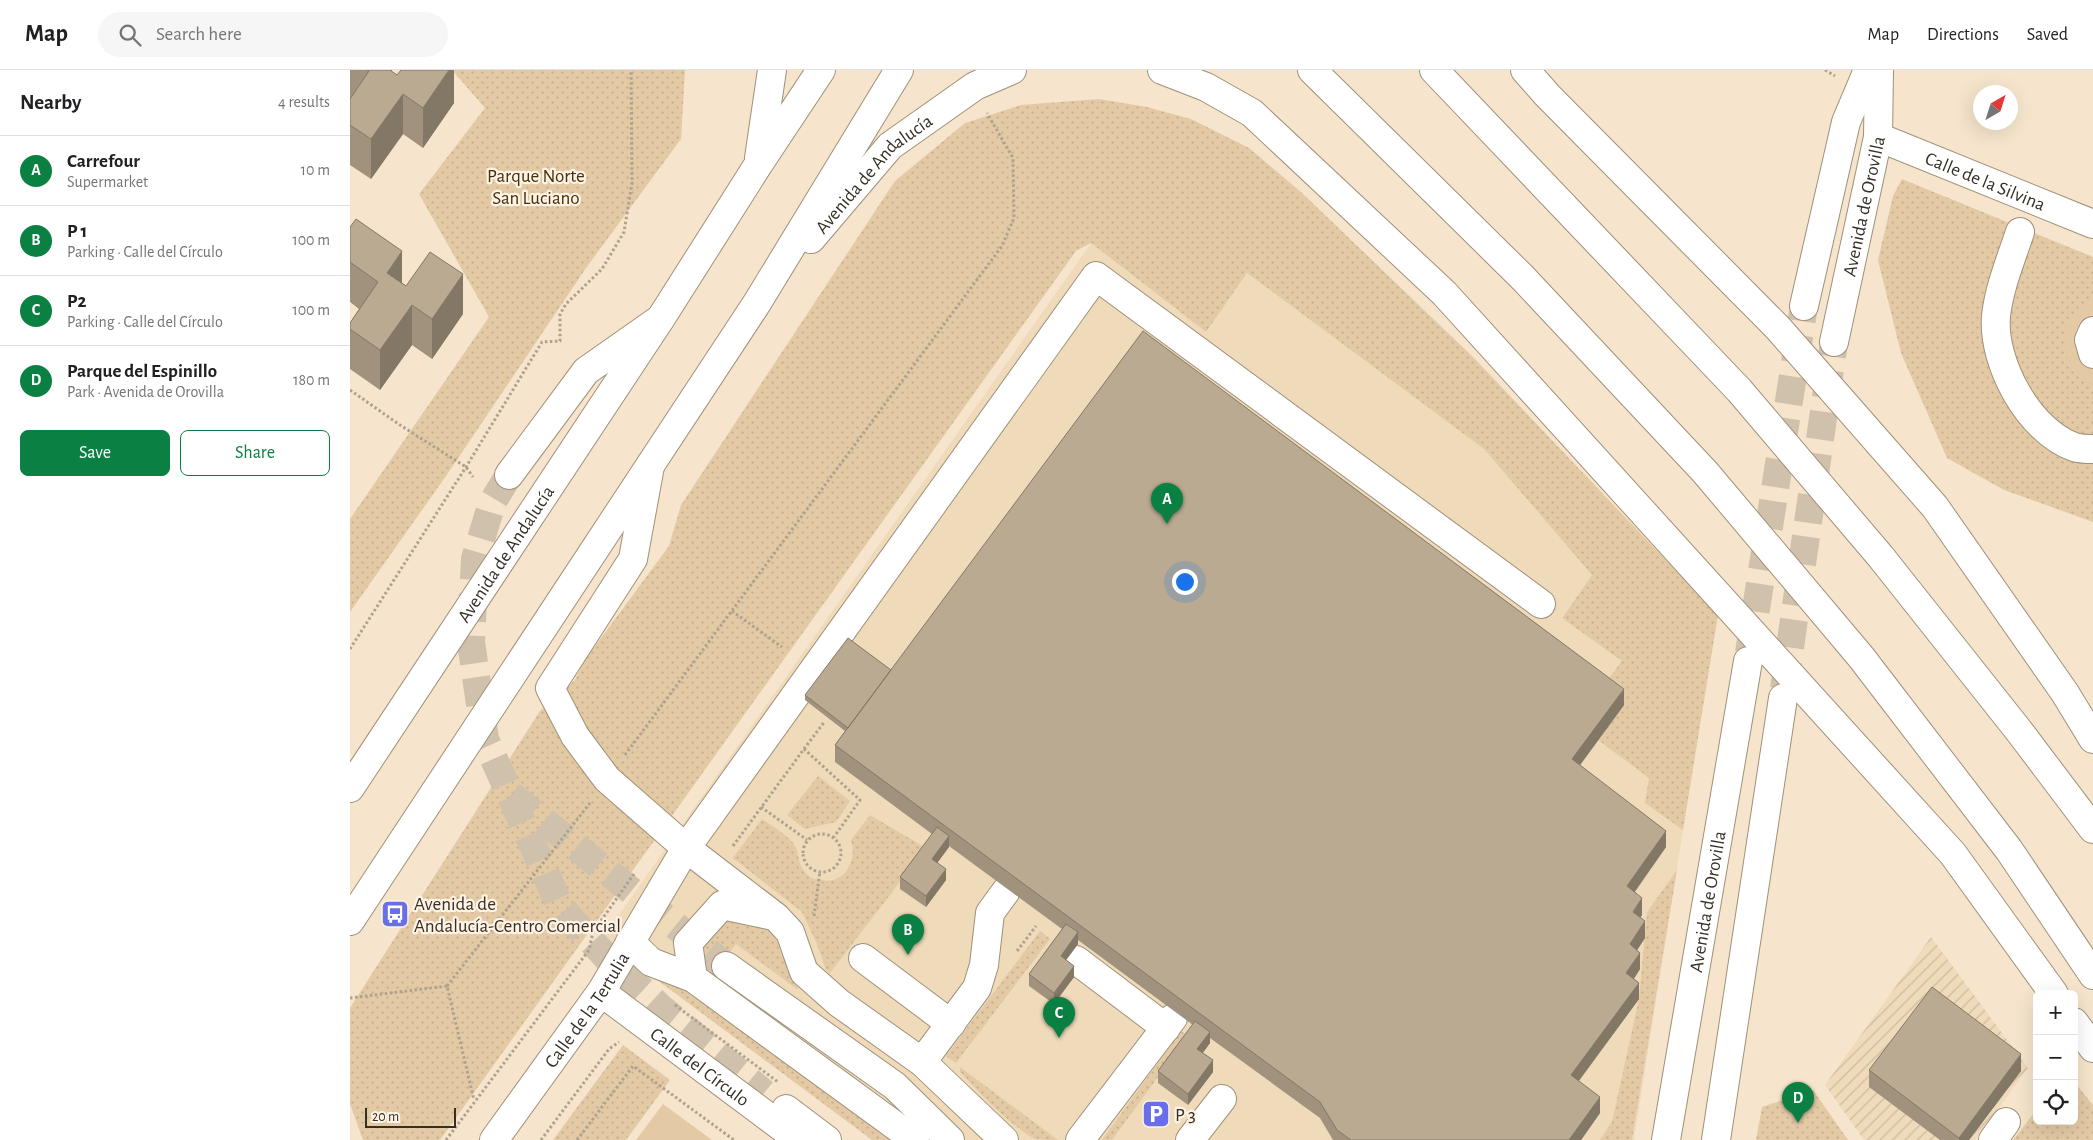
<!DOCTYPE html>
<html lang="en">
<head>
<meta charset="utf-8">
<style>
	:root { --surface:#fff; --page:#f6f6f6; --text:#202124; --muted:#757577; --line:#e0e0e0; --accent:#0b8043 }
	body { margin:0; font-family:"Alegreya Sans",sans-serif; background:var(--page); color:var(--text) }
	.controls { position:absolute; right:15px; bottom:15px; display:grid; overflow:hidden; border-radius:8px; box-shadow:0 5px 20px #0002 }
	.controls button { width:45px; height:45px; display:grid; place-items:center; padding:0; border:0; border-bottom:1px solid var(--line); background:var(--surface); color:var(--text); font:25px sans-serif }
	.compass { position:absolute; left:1623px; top:15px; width:45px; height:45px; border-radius:50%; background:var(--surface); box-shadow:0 5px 20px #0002; rotate:39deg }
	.scale { position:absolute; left:15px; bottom:12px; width:91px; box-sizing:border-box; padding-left:5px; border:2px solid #352f25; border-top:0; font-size:14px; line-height:18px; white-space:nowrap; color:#352f25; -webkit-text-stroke:4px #fef3e4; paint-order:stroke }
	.you { position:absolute; left:834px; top:511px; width:18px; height:18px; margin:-12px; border:4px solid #fff; border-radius:50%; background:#1a73e8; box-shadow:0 0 0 8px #1a73e833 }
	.badge { display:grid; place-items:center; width:32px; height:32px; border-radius:50%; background:var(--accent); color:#fff; font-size:16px; font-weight:700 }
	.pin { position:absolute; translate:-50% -41px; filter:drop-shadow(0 1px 2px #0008) }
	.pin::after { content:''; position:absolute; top:26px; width:18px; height:15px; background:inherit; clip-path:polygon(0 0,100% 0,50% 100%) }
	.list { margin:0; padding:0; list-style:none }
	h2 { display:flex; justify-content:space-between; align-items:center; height:65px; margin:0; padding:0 20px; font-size:21px }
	h2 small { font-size:16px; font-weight:400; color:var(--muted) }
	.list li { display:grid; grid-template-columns:32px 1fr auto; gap:15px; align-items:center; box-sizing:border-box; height:70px; padding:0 20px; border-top:1px solid var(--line) }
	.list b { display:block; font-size:19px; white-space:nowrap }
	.list p { margin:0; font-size:16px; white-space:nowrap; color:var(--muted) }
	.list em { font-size:16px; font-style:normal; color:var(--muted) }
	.actions { display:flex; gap:10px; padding:15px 20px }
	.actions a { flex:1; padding:11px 0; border:1px solid var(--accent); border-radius:8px; text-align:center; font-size:18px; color:var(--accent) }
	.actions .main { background:var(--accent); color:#fff }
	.icon { flex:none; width:28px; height:28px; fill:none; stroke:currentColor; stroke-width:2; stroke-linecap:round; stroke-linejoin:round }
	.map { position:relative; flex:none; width:1743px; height:1070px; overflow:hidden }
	header { display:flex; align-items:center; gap:30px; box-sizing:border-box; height:70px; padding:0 25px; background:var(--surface); border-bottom:1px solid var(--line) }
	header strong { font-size:24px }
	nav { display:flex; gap:28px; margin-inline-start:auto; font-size:18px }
	.search { width:350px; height:45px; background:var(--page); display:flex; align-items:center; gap:12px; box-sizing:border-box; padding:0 18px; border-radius:28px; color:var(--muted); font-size:19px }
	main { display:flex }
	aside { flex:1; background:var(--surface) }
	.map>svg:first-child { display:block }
</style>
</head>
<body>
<header>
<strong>Map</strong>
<div class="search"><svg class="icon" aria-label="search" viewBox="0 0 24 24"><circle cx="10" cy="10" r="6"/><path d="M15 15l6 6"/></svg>Search here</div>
<nav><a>Map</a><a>Directions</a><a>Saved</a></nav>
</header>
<main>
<aside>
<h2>Nearby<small>4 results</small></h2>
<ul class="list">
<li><span class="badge">A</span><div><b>Carrefour</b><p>Supermarket</p></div><em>10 m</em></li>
<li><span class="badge">B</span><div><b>P 1</b><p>Parking · Calle del Círculo</p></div><em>100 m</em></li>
<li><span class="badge">C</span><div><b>P2</b><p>Parking · Calle del Círculo</p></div><em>100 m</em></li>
<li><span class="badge">D</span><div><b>Parque del Espinillo</b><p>Park · Avenida de Orovilla</p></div><em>180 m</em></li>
</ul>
<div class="actions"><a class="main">Save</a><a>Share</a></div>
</aside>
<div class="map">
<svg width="1743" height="1070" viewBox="0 0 1743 1070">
	<defs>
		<pattern id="industrial-furrows" width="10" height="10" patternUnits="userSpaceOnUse" patternTransform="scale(1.25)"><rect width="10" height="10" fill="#efdaba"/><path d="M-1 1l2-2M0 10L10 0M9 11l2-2" fill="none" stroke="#cebba0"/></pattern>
		<pattern id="green-dots" width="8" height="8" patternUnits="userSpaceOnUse" patternTransform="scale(1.25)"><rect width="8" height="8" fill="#e3caa5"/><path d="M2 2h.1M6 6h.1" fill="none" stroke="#c3ae8e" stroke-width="1.8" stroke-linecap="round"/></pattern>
	</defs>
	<rect width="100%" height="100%" fill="#f6e5cc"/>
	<path fill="#efdaba" d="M 741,173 L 856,262 L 897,203 L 1134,379 L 1242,505 L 1212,547 L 1351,647 L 1284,1070 L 524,1070 L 252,869 Z"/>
	<path fill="url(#industrial-furrows)" d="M 1581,867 L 1678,998 L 1625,1070 L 1514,1070 L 1475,1015 Z"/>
	<path fill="url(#green-dots)" d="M 102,0 L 335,0 L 331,69 L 236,198 L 96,406 L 0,542 L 0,449 L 139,247 L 69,124 L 135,38 Z
		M 749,29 L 797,37 L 841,49 L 899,78 L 951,122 L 1122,286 L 1368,545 L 1333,760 L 1295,733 L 1299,708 L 1248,670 L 1251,619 L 1272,591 L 1212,548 L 1242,505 L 1134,379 L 897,203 L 856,262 L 741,173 L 726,181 L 90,1070 L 13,1070 L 0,1034 L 0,938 L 190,641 L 225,610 L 234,591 L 319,476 L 331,435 L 545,111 L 615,53 L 671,35 Z
		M 1552,109 L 1743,187 L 1743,452 L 1654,420 L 1597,388 L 1551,283 L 1528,190 L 1543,126 Z
		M 468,706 L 500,731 L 486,752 L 455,759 L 437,745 Z
		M 520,745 L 576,778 L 480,903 L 476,900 L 467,874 L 452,842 L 383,788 L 412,749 C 422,756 436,764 443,773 C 452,784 444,794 460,807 C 463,809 467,809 471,810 C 496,815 507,790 501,770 Z
		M 1327,800 L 1282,1070 L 1250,1070 L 1262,1052 L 1289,929 L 1297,842 Z
		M 382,849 L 417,853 L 425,864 L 430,881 L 448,920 L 386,874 L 360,908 L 354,901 L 352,873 L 371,853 Z
		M 690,861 L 700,869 L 606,993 L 596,986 Z
		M 319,908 L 546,1070 L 522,1070 L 306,909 Z
		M 831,961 L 838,966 L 762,1070 L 752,1070 Z
		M 273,975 L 320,1010 L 276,1070 L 203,1070 Z
		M 610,997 L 708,1070 C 701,1070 691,1070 685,1069 C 658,1054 631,1024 610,1002 Z
		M 1724,1012 L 1743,1035 L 1743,1070 L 1663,1070 L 1687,1039 L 1687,1051 L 1724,1051 Z
		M 1463,1020 L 1498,1070 L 1406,1070 L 1412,1037 Z"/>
	<path fill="#e3caa5" d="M 1743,227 L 1743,314 C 1703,297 1707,246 1743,227 Z
		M 313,1034 L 362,1070 L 286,1070 Z"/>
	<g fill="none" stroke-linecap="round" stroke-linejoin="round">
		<path stroke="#cfc1ab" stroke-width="28" stroke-dasharray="28 14" stroke-linecap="butt" d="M 159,405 L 142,433 L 125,489 L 121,572 L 135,669 L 211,838 L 260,891 L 311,938 L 414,1023
			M 1399,583 L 1454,236
			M 1434,619 L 1484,272
			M 161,725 L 376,896"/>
		<g stroke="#a09079" stroke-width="30">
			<g id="minor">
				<path id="s1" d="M 1528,67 L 1743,154"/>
				<path d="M 1670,162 C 1661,189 1649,218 1646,246 C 1642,293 1679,361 1724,377 C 1730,379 1737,379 1743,379"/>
				<path d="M 1454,236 L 1496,52 L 1518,0"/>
				<path d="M 1743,261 L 1739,270 L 1743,284"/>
				<path id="s2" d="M 1484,272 L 1528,67 L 1529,0"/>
				<path d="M 300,396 L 283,489 L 200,618 L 225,666 L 257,709 L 336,778 L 426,847 L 440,862 L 454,902 L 489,933 L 572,992 L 654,1070"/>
				<path d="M 159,405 L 236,301 L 310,249"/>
				<path d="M 280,872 L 301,892 L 343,908 L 565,1070"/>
				<path d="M 513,888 L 601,954"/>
				<path d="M 726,890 L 816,958"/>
				<path d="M 376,896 L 545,1016 L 600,1070"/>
				<path d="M 343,908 L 338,873 L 372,835 L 419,845"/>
				<path id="s3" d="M 251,922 L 449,1070"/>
				<path d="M 572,992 L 627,918 L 634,895 L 640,843 L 656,821"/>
				<path d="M 436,1039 L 477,1070"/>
				<path id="s4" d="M 144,1070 L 251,922 L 336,778 L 746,206 L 1191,534"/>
				<path d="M 730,1070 L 823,948"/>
				<path d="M 840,1070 L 872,1029"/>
				<path id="s5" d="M 1316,1070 L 1398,591"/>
				<path d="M 1366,1070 L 1433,628"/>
				<path d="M 1643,1070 L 1656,1052"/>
			</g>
		</g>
		<g stroke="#a09079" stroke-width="30">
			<g id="major">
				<path d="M 409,88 L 422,0"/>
				<path id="s6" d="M 461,169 L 540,76 L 625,16 L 662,0"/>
				<path id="s7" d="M 0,718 L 311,248 L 408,95 L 471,0"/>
				<path d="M 0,851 L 407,233 L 549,0"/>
			</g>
		</g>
		<g stroke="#a09079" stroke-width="30">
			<path id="highway" d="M 812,0 L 856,17 L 902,43 L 1094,223 L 1603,784 L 1704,924
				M 962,0 L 1173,208 L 1355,402 L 1511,587 L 1659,780 L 1743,905
				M 1084,0 L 1389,320 L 1531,487 L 1669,661 L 1743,759
				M 1175,0 L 1198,26 L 1428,258 L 1585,437 L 1715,623 L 1743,669
				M 1724,952 L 1743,978"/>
		</g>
		<path stroke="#aea28e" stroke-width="3" stroke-dasharray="2.5 2.5" stroke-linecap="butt" d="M 1475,0 L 1485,6
			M 0,320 L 50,355 L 116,397 L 123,407
			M 382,541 L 432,577
			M 0,579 L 116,397 L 192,272 L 210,271 L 210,244 L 216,234 L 252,199 L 274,162 L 282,113 L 281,0
			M 454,679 L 475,651
			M 275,685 L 652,176 L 664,148 L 663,88 L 637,43
			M 411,737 L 457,770
			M453 783a19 19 0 1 1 38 0a19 19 0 1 1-38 0Z
			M 383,776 L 454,679 L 510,730 L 484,767
			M 464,846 L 470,801
			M 667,881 L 686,856
			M 97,916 L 240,733
			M 0,928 L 97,916 L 124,1030
			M 325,935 L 428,1012
			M 96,1070 L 239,880 L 243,862 L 284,804
			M 191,1070 L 259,979 L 269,972
			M 227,1070 L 283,996 L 384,1070"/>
		<use href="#minor" stroke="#fff" stroke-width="28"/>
		<use href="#major" stroke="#fff" stroke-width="28"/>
		<use href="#highway" stroke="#fff" stroke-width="28"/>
	</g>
	<path fill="#a1927e" d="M 0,0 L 42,0 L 42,2 L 47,5 L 104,0 L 104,33 L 73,78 L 53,64 L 21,109 L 0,95 Z
		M 0,157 L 52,213 L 56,216 L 113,244 L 82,289 L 62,275 L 30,320 L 0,299 L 0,253 L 9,239 L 0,232 Z
		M 541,600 L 1274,635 L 1230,695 L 1316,777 L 1285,822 L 1292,845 L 1290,848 L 1295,868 L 1287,880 L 1290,899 L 1284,909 L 1289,929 L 1229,1011 L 1250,1043 L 1231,1070 L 983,1070 L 970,1048 L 860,968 L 860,973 L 853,983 L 863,1002 L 838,1035 L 808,1013 L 808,1001 L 843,955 L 728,870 L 728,874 L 716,890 L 724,907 L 704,934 L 679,916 L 679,904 L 712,859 L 599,776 L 599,777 L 587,793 L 596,810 L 576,837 L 550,819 L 550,807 L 582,764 L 485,692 L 485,675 L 495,661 L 455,630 L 455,625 Z
		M 1519,1000 L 1671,1001 L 1619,1070 L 1590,1070 L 1519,1017 Z"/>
	<path fill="#837766" d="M 99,0 L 104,0 L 104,33 L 73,78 L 73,38 Z
		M 53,24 L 53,64 L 21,109 L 21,69 Z
		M 52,181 L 52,221 L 37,203 Z
		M 113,204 L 113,244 L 82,289 L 82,249 Z
		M 62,235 L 62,275 L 30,320 L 30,280 Z
		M 1274,619 L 1274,635 L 1222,706 L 1222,689 Z
		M 1316,761 L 1316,777 L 1277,832 L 1277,816 Z
		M 599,766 L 599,777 L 582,800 L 582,789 Z
		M 596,799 L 596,810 L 576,837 L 576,826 Z
		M 1292,828 L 1292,845 L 1283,858 L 1283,842 Z
		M 1295,851 L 1295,868 L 1280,891 L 1280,874 Z
		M 728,862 L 728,874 L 711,897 L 711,886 Z
		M 1290,883 L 1290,899 L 1276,920 L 1276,903 Z
		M 724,896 L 724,907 L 704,934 L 704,923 Z
		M 1289,913 L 1289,929 L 1221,1021 L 1221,1005 Z
		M 860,962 L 860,973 L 847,990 L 847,979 Z
		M 1671,984 L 1671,1001 L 1619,1070 L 1609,1070 L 1609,1068 Z
		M 863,990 L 863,1002 L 838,1035 L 838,1024 Z
		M 1250,1027 L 1250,1043 L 1231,1070 L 1219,1070 Z"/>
	<path fill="#bbaa92" stroke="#837766" d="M 17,0 L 40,0 L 47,5 L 51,0 L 99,0 L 73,38 L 53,24 L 21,69 L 0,55 L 0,29 L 19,1 Z
		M 6,149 L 52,181 L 37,203 L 56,216 L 80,182 L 113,204 L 82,249 L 62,235 L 30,280 L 0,259 L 0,253 L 28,212 L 0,192 L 0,157 Z
		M 793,261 L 1274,619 L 1222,689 L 1316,761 L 1277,816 L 1292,828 L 1283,842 L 1295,851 L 1280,874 L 1290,883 L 1276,903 L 1289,913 L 1221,1005 L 1250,1027 L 1219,1070 L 1001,1070 L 987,1060 L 970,1032 L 485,675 Z
		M 498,568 L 541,600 L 498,658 L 455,625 Z
		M 587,757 L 599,766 L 582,789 L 596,799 L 576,826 L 550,807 Z
		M 716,854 L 728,862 L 711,886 L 724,896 L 704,923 L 679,904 Z
		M 1582,917 L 1671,984 L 1609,1068 L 1519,1000 Z
		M 845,951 L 860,962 L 847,979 L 863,990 L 838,1024 L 808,1001 Z"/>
	<defs>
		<g id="bus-square" transform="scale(1.4375)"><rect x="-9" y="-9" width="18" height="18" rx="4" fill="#696fe8" stroke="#fef3e4"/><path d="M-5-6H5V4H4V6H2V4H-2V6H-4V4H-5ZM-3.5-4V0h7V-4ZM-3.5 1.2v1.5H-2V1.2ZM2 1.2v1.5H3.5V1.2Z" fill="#fff"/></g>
		<g id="parking-square" transform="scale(1.4375)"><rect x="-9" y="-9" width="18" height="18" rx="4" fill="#696fe8" stroke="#fef3e4"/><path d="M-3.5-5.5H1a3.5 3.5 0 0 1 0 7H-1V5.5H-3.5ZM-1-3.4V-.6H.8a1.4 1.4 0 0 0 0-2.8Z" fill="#fff"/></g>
	</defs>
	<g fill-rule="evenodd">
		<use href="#bus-square" x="45" y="844"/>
		<use href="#parking-square" x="806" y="1044"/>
	</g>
	<g text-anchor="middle" stroke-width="4.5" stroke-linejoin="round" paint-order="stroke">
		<g font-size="19" fill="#45300b" stroke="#fef3e4">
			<text x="186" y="112">Parque Norte<tspan x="186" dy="22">San Luciano</tspan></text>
		</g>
		<g font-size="19" fill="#352f25" stroke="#fef3e4">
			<text dy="7" stroke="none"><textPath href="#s6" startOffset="91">Avenida de Andalucía</textPath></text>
			<text dy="7" stroke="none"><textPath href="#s1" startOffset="116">Calle de la Silvina</textPath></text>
			<text dy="7" stroke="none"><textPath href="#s2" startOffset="139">Avenida de Orovilla</textPath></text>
			<text dy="7" stroke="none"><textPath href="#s7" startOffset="281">Avenida de Andalucía</textPath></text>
			<text dy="7" stroke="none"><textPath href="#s5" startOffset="242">Avenida de Orovilla</textPath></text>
			<text dy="7" stroke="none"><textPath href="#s4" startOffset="160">Calle de la Tertulia</textPath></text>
			<text dy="7" stroke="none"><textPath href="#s3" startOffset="124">Calle del Círculo</textPath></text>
		</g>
		<g font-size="19" fill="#352f25" stroke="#fef3e4" text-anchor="start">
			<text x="64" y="840">Avenida de<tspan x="64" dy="22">Andalucía-Centro Comercial</tspan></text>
			<text x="825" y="1051">P 3</text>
		</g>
	</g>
</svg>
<div class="controls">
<button>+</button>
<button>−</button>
<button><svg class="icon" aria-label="locate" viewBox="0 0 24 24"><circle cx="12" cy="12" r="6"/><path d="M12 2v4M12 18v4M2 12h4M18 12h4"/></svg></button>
</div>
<svg class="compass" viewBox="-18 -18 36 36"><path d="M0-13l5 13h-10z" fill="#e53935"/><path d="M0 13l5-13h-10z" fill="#757577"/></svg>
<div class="scale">20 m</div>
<div class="you"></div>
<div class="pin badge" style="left:817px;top:454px">A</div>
<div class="pin badge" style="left:558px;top:885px">B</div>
<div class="pin badge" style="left:709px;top:968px">C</div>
<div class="pin badge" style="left:1448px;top:1053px">D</div>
</div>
</main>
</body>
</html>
